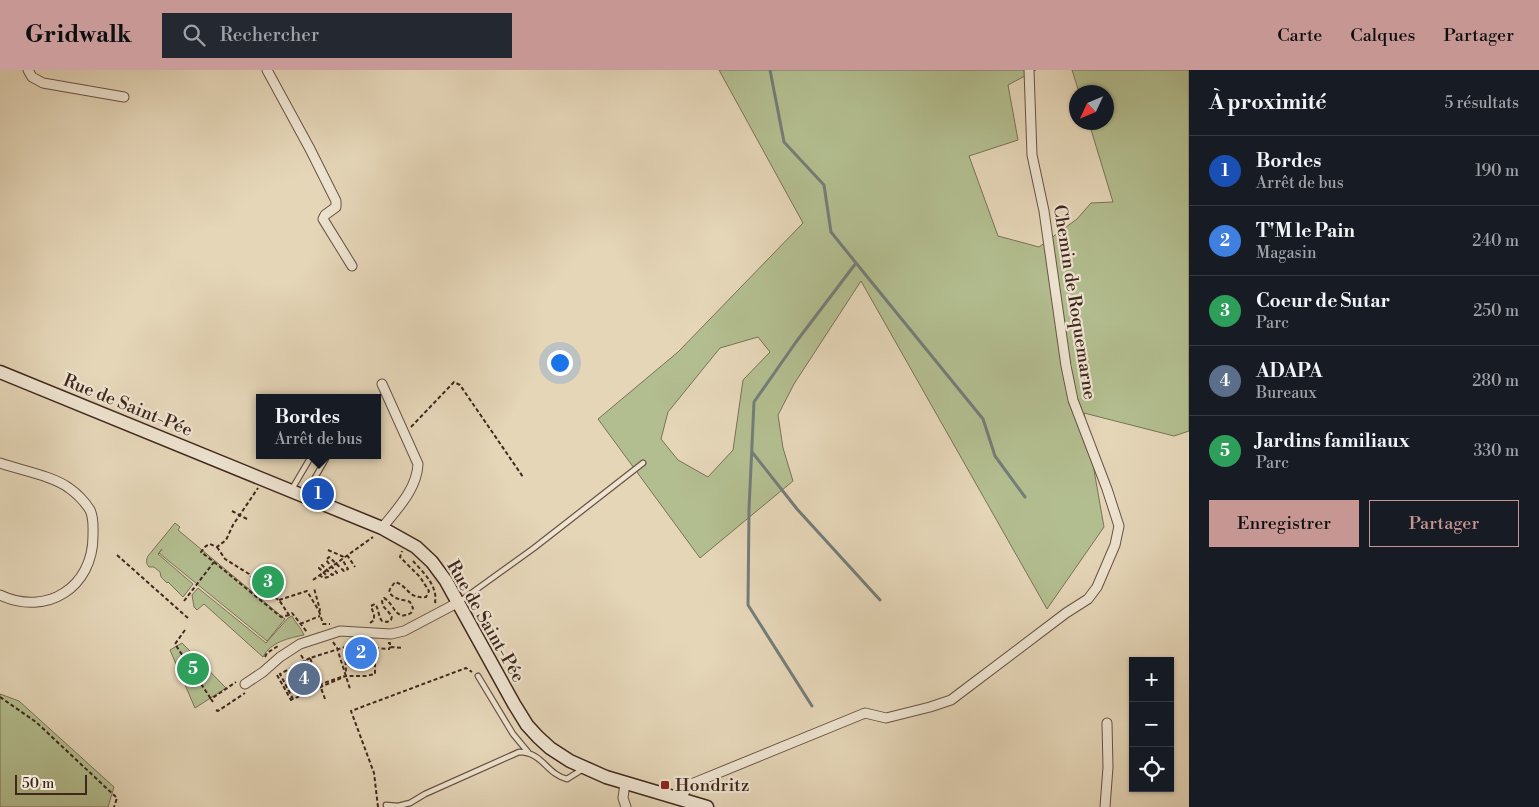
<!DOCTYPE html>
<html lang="fr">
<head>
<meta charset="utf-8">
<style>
	:root { --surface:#171b24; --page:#242831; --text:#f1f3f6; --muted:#9ea1a6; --line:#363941; --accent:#c59692 }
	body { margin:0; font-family:"Libre Bodoni",serif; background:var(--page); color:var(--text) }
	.controls { position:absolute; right:15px; bottom:15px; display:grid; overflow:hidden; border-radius:0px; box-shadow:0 1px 4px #0004 }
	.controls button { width:45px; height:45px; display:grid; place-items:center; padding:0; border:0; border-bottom:1px solid var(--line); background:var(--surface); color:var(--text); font:25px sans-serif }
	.compass { position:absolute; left:1069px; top:15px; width:45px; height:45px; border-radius:50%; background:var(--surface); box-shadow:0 1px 4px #0004; rotate:226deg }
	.scale { position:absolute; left:15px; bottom:12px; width:72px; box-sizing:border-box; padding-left:5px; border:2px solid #40271e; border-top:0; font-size:14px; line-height:18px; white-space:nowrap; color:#40271e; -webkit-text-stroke:4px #eee4d1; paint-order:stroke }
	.you { position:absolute; left:559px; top:292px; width:18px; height:18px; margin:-12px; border:4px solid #fff; border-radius:50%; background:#1a73e8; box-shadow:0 0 0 8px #1a73e833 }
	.badge { display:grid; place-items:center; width:32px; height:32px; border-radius:50%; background:var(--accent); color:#fff; font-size:16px; font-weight:700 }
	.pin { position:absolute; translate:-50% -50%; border:2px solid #fff; box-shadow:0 1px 5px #0006 }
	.popup { position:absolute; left:256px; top:324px; width:125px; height:65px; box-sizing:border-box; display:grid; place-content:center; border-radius:0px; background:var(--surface); filter:drop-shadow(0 1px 4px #0005); font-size:16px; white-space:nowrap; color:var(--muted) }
	.popup b { font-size:19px; color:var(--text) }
	.popup::after { content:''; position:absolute; left:50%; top:100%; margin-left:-10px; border:10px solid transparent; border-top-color:var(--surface) }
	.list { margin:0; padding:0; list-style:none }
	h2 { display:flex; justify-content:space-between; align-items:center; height:65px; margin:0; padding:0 20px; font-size:21px }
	h2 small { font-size:16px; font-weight:400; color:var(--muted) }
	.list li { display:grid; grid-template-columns:32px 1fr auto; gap:15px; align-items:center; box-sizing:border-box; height:70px; padding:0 20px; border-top:1px solid var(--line) }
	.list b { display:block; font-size:19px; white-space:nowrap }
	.list p { margin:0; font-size:16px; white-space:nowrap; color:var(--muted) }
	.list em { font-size:16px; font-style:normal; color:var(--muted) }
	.actions { display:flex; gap:10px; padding:15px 20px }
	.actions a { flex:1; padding:11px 0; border:1px solid var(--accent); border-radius:0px; text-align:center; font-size:18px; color:var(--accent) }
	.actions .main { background:var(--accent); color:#111 }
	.icon { flex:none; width:28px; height:28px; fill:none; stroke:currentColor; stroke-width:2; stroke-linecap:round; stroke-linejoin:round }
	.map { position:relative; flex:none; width:1189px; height:737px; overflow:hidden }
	header { display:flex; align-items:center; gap:30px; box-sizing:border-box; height:70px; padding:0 25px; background:var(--accent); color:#111 }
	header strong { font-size:24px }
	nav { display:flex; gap:28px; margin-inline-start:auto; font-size:18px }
	.search { width:350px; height:45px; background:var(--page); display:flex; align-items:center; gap:12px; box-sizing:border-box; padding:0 18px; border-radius:0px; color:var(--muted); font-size:19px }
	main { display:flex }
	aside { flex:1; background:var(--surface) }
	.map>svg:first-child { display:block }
</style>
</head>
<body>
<header>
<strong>Gridwalk</strong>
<div class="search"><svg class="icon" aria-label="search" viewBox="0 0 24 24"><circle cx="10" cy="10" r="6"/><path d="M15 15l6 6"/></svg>Rechercher</div>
<nav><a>Carte</a><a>Calques</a><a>Partager</a></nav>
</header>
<main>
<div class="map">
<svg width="1189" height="737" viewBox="0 0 1189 737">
	<rect width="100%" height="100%" fill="#e5d6b8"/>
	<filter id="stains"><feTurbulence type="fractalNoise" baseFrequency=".004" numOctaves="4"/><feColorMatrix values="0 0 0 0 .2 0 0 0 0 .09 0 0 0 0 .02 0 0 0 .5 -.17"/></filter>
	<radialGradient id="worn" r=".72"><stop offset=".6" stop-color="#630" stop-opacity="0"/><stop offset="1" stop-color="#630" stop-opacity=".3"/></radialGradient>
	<path fill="#b3be90" stroke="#7a7257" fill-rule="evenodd" d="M 719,0 L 1036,0 L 1008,15 L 1018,70 L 969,86 L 998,166 L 1039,177 L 1077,149 L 1091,133 L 1113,132 L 1089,53 L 1106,52 L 1106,22 L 1079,22 L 1072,0 L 1189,0 L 1189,361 L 1174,366 L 1084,343 L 1104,457 L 1047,539 L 861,211 L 794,314 L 778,345 L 783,378 L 793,411 L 700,488 L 598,349 L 678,282 L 803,153 ZM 758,267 L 770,282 L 743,310 L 733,380 L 708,407 L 678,390 L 661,369 L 668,342 L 720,278 Z
		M 175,453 L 180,457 L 178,460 L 285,549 L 267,571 L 159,483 L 162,479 L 158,484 L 193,514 L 183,527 L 168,512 L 167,513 L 161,507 L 160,502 L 154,497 L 149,497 C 146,494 146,490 148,486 Z
		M 198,518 L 266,573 L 288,548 L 292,546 C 295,553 301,557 304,565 C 289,568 270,572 263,587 L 204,534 L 197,540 L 194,537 L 192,525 Z
		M 182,573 L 226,618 L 195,638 L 170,580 Z
		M 0,624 L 19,631 L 114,717 L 108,737 L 0,737 Z"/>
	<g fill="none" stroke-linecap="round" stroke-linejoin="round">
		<path stroke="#747d79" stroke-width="3" d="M 770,0 L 784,72 L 824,115 L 831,162 L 856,193 L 796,272 L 754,332 L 749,439 L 748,535 L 812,636
			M 856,193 L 983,349 L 995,386 L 1025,427
			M 752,382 L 797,439 L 880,530"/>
		<g stroke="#695344" stroke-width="7">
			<path id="lane" d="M 292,419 L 312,385
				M 305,425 L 328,385
				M 459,532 L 534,478 L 643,393
				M 478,606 L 513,664 L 528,682
				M 386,735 L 398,736 L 410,733 L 425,724 L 519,682 C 543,682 546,704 567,709 L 583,699"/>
		</g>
		<g stroke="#695344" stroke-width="11">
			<path id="street" d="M 28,0 L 32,7 L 43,13 L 124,27
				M 267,0 L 310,79 L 336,131 L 336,137 L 325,145 L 323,149 L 352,196
				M 0,393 C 20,400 53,406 69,418 C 76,423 85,432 90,440 C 94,448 93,457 93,466 C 93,517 47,547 0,525
				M 382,458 C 397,439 417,419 418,394 L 382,314
				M 245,614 L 263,602 L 280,587 L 300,574 L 340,561 L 391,564 L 404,561 L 459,532
				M 625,713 L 623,728 L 626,737
				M 680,729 L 689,715 L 865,643 L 886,648 L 930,637 L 951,630 L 1066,543 L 1088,529 L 1097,517 L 1115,475 L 1119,456 L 1107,419 L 1073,330 L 1066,296 L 1044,141 L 1032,85 L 1029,0
				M 1105,737 L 1108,697 L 1107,653"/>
		</g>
		<g stroke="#40271e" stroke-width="15">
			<path id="secondary" d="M 0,302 L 382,458 L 416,477 L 432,492 L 446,511 L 514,634 L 527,655 L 538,667 L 550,678 L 570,691 L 606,707 L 707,737"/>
		</g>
		<path stroke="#40271e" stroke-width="2" stroke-dasharray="4 2.5" stroke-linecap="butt" d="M 411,357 L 454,312 L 460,315 L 523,407
			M 232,441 L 247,449
			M 217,477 L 225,489 L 249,504 L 264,521 L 279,530 L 289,545 L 292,543 L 307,562
			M 328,480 L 344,487
			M 117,485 L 189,549
			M 347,485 L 355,497
			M 413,491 C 423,502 438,516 435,532 L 436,533
			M 214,492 L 281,547 L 289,545
			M 319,505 L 324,508 L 328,507 L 319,498 L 322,495 L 332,505 L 337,503 L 326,490 L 329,487 L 344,501 L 348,499 L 342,489
			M 313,510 L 373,467
			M 258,512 L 259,505 L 262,502 L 274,504 L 277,506 L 278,519 L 272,526
			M 279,530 L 307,521 L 319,541 L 320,540 L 314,518
			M 184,531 L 214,492 L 201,482 L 206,476 L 210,474 L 217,477 L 226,470 L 233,455 L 258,418
			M 319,541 L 323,554 L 330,554
			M 370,553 L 374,550 L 374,545 L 371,536 L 375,534 C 379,539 378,546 382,551 L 387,552 L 391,550 L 392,546 L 383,536 L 382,531 L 384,528 C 395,534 395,552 411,543 L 413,538 L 410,532 C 402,529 394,530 389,522 L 390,519 L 395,512 C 409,516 407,529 426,527 L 429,521 L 420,507 L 400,487 L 402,481
			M 300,554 L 320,546
			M 185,560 L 175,574 L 211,629
			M 333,572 L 337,578 L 350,619
			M 388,573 L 390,573 L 390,577 L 403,578
			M 345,578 L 346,603
			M 375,578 L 389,579 L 390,577
			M 301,585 L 318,613
			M 265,587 L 267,583 L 278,576
			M 310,588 L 280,604 L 293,629 L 346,606 L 366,606 L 375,604 L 375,578 L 369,577 L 374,573
			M 277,605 L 291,630 L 293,629
			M 322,616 L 321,614 L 344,606
			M 0,627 L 36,652 L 117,728 L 114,737
			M 325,629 L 310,588 L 345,577 L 369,577 L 370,571
			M 213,632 L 211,629 L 236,612
			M 216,640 L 218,641 L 245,623
			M 378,737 L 374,703 L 351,641 L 466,598 L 472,602"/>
		<use href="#lane" stroke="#eee4d1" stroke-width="4.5"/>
		<use href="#street" stroke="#eee4d1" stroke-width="9"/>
		<use href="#secondary" stroke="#eee4d1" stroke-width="12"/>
	</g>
	<rect fill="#8f2418" stroke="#eee4d1" stroke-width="2" x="660" y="710" width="10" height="10" rx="2.5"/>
	<g text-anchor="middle" stroke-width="4.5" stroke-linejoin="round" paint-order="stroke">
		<g font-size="18" fill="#40271e" stroke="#eee4d1">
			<text transform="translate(1075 232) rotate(81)" y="6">Chemin de Roquemarne</text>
			<text transform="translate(128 335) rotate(22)" y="6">Rue de Saint-Pée</text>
			<text transform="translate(486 551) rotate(60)" y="6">Rue de Saint-Pée</text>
		</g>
		<g font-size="18" fill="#40271e" stroke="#eee4d1" text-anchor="start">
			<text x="675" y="721">Hondritz</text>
		</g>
	</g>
	<rect width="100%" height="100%" filter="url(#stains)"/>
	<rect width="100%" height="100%" fill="url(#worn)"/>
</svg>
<div class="controls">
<button>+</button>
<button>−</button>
<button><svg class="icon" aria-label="locate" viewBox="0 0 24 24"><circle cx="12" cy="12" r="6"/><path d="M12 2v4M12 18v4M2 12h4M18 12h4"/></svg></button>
</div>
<svg class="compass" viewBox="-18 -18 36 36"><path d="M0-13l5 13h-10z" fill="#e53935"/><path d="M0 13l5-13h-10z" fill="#9ea1a6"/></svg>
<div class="scale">50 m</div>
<div class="you"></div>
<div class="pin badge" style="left:318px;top:424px;background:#1a4fb4">1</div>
<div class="popup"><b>Bordes</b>Arrêt de bus</div>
<div class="pin badge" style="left:361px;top:583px;background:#3f7fe0">2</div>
<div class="pin badge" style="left:268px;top:512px;background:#2e9e5b">3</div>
<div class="pin badge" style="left:304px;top:609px;background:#5c6f8a">4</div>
<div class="pin badge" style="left:193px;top:599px;background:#2e9e5b">5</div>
</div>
<aside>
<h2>À proximité<small>5 résultats</small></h2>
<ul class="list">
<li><span class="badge" style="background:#1a4fb4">1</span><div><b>Bordes</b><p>Arrêt de bus</p></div><em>190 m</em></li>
<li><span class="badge" style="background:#3f7fe0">2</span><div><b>T'M le Pain</b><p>Magasin</p></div><em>240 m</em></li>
<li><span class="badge" style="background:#2e9e5b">3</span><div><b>Coeur de Sutar</b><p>Parc</p></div><em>250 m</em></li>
<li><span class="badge" style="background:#5c6f8a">4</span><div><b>ADAPA</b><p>Bureaux</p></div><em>280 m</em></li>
<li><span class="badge" style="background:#2e9e5b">5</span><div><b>Jardins familiaux</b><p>Parc</p></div><em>330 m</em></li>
</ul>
<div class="actions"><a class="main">Enregistrer</a><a>Partager</a></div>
</aside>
</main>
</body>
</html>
